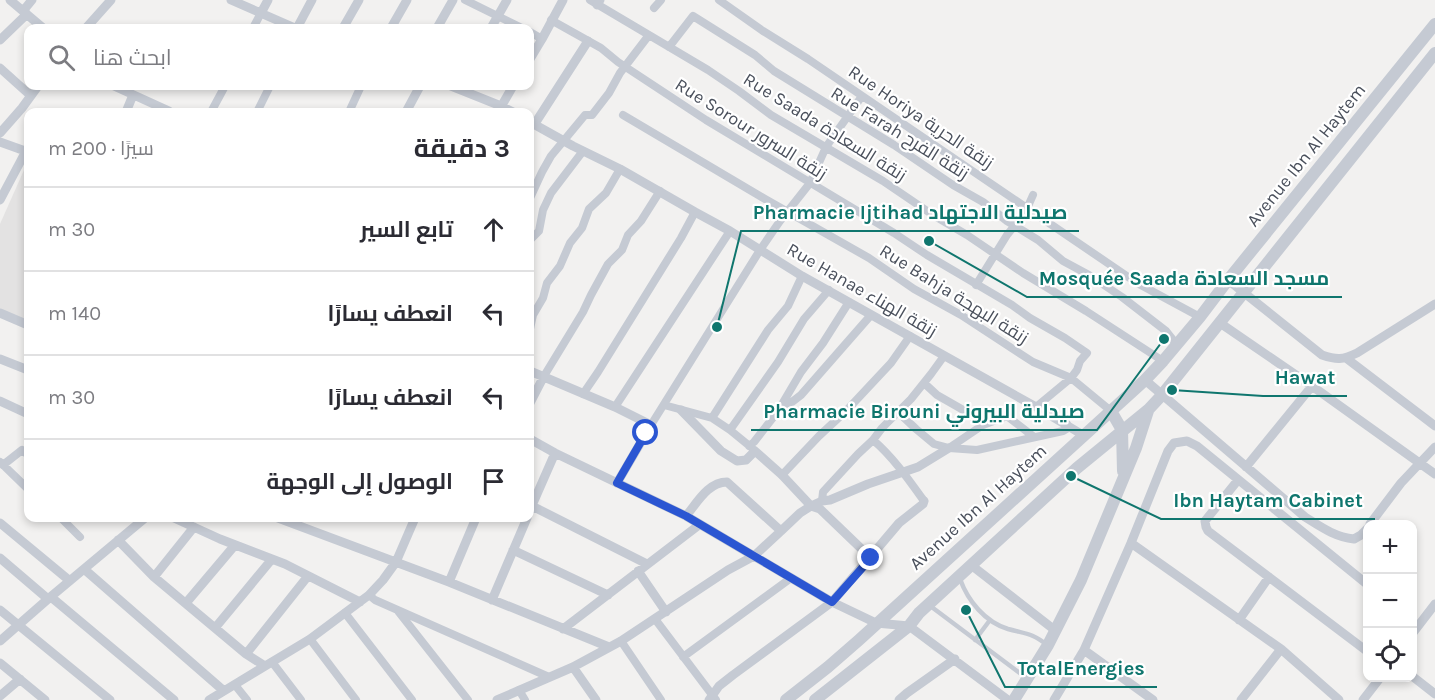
<!DOCTYPE html>
<html lang="ar">
<head>
<meta charset="utf-8">
<style>
	:root { --surface:#fff; --page:#f2f2f3; --text:#2b2b33; --muted:#7c7c81; --line:#e1e1e2 }
	body { margin:0; font-family:Karla,Cairo,sans-serif; background:var(--page); color:var(--text); direction:rtl }
	.controls { position:absolute; right:18px; bottom:18px; display:grid; overflow:hidden; border-radius:12px; box-shadow:0 3px 9px #0003 }
	.controls button { width:54px; height:54px; display:grid; place-items:center; padding:0; border:0; border-bottom:2px solid var(--line); background:var(--surface); color:var(--text); font:30px sans-serif }
	.stop { position:absolute; width:18px; height:18px; margin:-14px; border:4px solid #2b56d2; border-radius:50%; background:#fff }
	.stop.end { background:#2b56d2; border-color:#fff; box-shadow:0 2px 6px #0008 }
	.list { margin:0; padding:0; list-style:none }
	h2 { display:flex; justify-content:space-between; align-items:center; height:78px; margin:0; padding:0 24px; font-size:26px }
	h2 small { font-size:20px; font-weight:400; color:var(--muted) }
	.list li { display:grid; grid-template-columns:39px 1fr auto; gap:18px; align-items:center; box-sizing:border-box; height:84px; padding:0 24px; border-top:2px solid var(--line) }
	.list b { display:block; font-size:22px; white-space:nowrap }
	.list em { font-size:20px; font-style:normal; color:var(--muted) }
	.icon { flex:none; width:33px; height:33px; fill:none; stroke:currentColor; stroke-width:2; stroke-linecap:round; stroke-linejoin:round }
	.map { position:relative; flex:none; width:1435px; height:700px; overflow:hidden; direction:ltr }
	.search { position:absolute; background:var(--surface); box-shadow:0 3px 9px #0003; left:24px; top:24px; width:510px; height:66px; display:flex; align-items:center; gap:15px; box-sizing:border-box; padding:0 21px; border-radius:12px; color:var(--muted); font-size:22px }
	.panel { position:absolute; background:var(--surface); box-shadow:0 3px 9px #0003; left:24px; top:108px; width:510px; height:414px; border-radius:12px; direction:rtl }
	.map>svg:first-child { display:block }
</style>
</head>
<body>
<div class="map">
<svg width="1435" height="700" viewBox="0 0 1435 700">
	<rect width="100%" height="100%" fill="#f2f1f0"/>
	<path fill="#e3e2e2" d="M 28,161 L 28,326 L 0,315 L 0,224 Z"/>
	<g fill="none" stroke-linecap="round" stroke-linejoin="round">
		<path stroke="#c5cad3" stroke-width="4.5" d="M 960,579 C 968,601 985,622 1008,629 C 1026,634 1032,633 1047,645
			M 929,605 L 1025,677
			M 975,640 L 990,620"/>
		<path stroke="#c5cad3" stroke-width="8" d="M 465,0 L 522,28
			M 590,0 L 708,70 L 739,91 L 771,115 L 883,181 L 933,215 L 967,235 L 1023,273 L 1086,311 L 1163,361
			M 719,0 L 763,31 L 808,59 L 1137,283 L 1200,317
			M 654,8 L 661,0
			M 551,20 L 601,48 L 618,62 L 706,120 L 894,233 L 927,255 L 1012,305 L 1030,318 L 1065,338 L 1087,353 L 1080,361 L 1077,370 L 1071,378 L 1036,407
			M 253,28 L 261,13
			M 530,32 L 542,39
			M 669,47 L 693,16 L 755,55 L 774,71 L 894,145 L 953,185 L 983,202 L 1007,221 L 1038,240 L 1063,261 L 1089,275 L 1122,297 L 1166,331 L 1177,345
			M 211,112 L 225,86
			M 257,112 L 270,86
			M 349,112 L 361,86
			M 623,115 L 765,199 L 869,258 L 914,289 L 961,315 L 1033,362 L 1071,378 L 1111,411
			M 530,198 L 542,172 L 551,156 L 585,115 L 592,115 L 609,93 L 620,73 L 649,35
			M 530,240 L 539,231 L 543,210 L 551,193 L 583,151
			M 976,285 L 1007,235 L 1025,213 L 1033,195
			M 530,329 L 533,315 L 543,298 L 547,283 L 560,266 L 570,243 L 582,228 L 589,209 L 606,193 L 620,169
			M 544,376 L 583,312 L 591,295 L 608,264 L 622,250 L 628,235 L 641,221 L 660,191
			M 924,383 L 937,395 L 965,411 L 983,425
			M 583,394 L 598,372 L 681,238 L 695,212
			M 664,405 L 712,418 L 730,430 L 752,448
			M 615,407 L 730,231
			M 778,411 L 801,372 L 823,343 L 849,302
			M 898,412 L 916,429 L 934,444 L 949,448 L 983,425 L 1007,416 L 1034,437
			M 712,418 L 768,330 L 788,306 L 802,276
			M 651,425 L 760,250 L 780,221 L 810,183 L 826,147 L 862,96
			M 730,430 L 778,362 L 804,319 L 829,290
			M 873,440 C 893,457 909,480 924,501
			M 749,446 L 754,442 L 775,415 L 801,395 L 871,315
			M 949,448 L 977,450 L 1063,431 L 1068,428 L 1067,424
			M 0,462 L 28,489
			M 3,465 L 22,450 L 28,455
			M 782,475 L 819,436 L 847,410 L 891,363 L 910,336
			M 822,501 L 823,492 L 858,454 L 873,440 L 882,428 L 911,399 L 931,374 L 944,356
			M 61,518 L 80,537
			M 369,595 L 375,600 L 549,677
			M 398,611 L 468,700
			M 345,613 L 412,700
			M 655,619 L 716,700
			M 310,639 L 356,700
			M 621,641 L 661,700
			M 683,657 L 791,578
			M 272,662 L 301,700
			M 235,685 L 247,700
			M 519,690 L 525,700"/>
		<path stroke="#c5cad3" stroke-width="9" d="M 10,0 L 43,28
			M 231,0 L 295,28
			M 597,5 L 600,0
			M 23,11 L 32,0
			M 261,13 L 268,0
			M 86,28 L 111,0
			M 297,28 L 312,0
			M 343,28 L 359,0
			M 391,28 L 407,0
			M 437,28 L 453,0
			M 491,28 L 507,0
			M 0,40 L 27,14
			M 530,59 L 542,39 L 563,0
			M 0,68 L 30,95
			M 114,86 L 169,111
			M 451,86 L 501,106 L 513,112
			M 126,112 L 133,95
			M 406,112 L 420,86
			M 498,112 L 513,86
			M 530,122 L 573,146 L 620,169 L 695,212 L 730,231 L 802,276 L 1036,407 L 1083,435
			M 534,125 L 588,41
			M 0,133 L 22,108 L 38,86
			M 0,142 L 28,152
			M 0,200 L 26,151
			M 1228,280 L 1322,355 C 1337,360 1342,360 1357,353 L 1435,304
			M 0,313 L 28,325
			M 1220,323 L 1312,386 L 1435,474
			M 1346,358 L 1435,426
			M 0,359 L 28,370
			M 530,371 L 615,407 L 651,425 L 617,483
			M 1145,380 L 1305,517 C 1321,527 1335,537 1354,539 L 1361,535 L 1368,528
			M 0,401 L 28,414
			M 530,403 L 544,376
			M 681,410 L 721,451 L 737,461 L 746,460 L 755,451 L 782,475 L 811,506 L 820,509 L 871,558
			M 530,439 L 555,453 L 686,516 L 832,602 L 876,623 L 909,626 L 1008,700
			M 1246,467 L 1312,386
			M 1238,480 L 1205,521 L 1206,527 L 1208,531 L 1368,652
			M 532,506 L 647,564
			M 530,510 L 555,453
			M 686,516 C 697,503 708,482 727,482 L 781,531 L 800,513 L 811,506 L 822,501 L 830,500 L 868,484 L 918,467 L 949,448
			M 174,518 L 220,539 L 285,564 L 360,602
			M 278,518 L 449,582 L 609,647
			M 0,523 L 70,581
			M 1370,524 L 1401,483 L 1435,447
			M 118,540 L 154,577 L 246,654 L 265,666
			M 1131,543 L 1281,649 L 1339,700
			M 513,550 L 608,595
			M 0,558 L 48,599
			M 971,565 L 1056,631
			M 84,569 L 224,691
			M 638,571 L 666,612
			M 154,577 L 194,527
			M 449,582 L 476,518
			M 51,597 L 174,700
			M 492,600 L 527,518
			M 186,603 L 235,545
			M 0,610 L 110,700
			M 1239,620 L 1269,577
			M 215,628 L 272,559
			M 563,629 L 699,525
			M 1412,634 L 1435,604
			M 0,641 L 48,599 L 145,518
			M 1084,650 L 1131,543 L 1168,451 L 1174,443 L 1187,441 L 1197,446 L 1368,585
			M 246,654 L 308,576
			M 0,663 L 45,700
			M 573,667 L 596,700
			M 1412,676 L 1435,694
			M 0,696 L 20,679
			M 209,700 L 310,639 L 369,595 L 383,580 L 396,562 L 415,518
			M 497,700 L 573,667 L 621,641 L 728,570 L 754,556 L 781,531
			M 709,700 L 719,686 L 733,675 L 832,602 L 899,523 L 923,504 L 924,501
			M 899,700 L 907,693 L 955,659
			M 1054,700 L 1084,650 L 1153,700
			M 1241,700 L 1281,649
			M 1363,700 L 1380,678"/>
		<path stroke="#c5cad3" stroke-width="12" d="M 1111,411 L 1122,430 L 1123,471
			M 786,700 L 828,667 L 859,640 L 1145,380 L 1163,361 L 1200,317 L 1228,280 L 1435,24
			M 815,700 L 909,626 L 919,613 L 1077,468 L 1148,410 L 1162,395 L 1435,53
			M 1014,700 L 1048,645 L 1081,580 L 1136,448 L 1148,411"/>
	</g>
	<g fill="none" stroke-linecap="round" stroke-linejoin="round">
		<path stroke="#2b56d2" stroke-width="8" d="M 646,433 L 617,483 L 686,516 L 832,602 L 871,558"/>
	</g>
	<g text-anchor="middle" stroke-width="4.5" stroke-linejoin="round" paint-order="stroke">
		<g font-size="18" fill="#4a505c" stroke="#fff">
			<text transform="translate(921 117) rotate(34)" y="6">Rue Horiya زنقة الحرية</text>
			<text transform="translate(825 127) rotate(32)" y="6">Rue Saada زنقة السعادة</text>
			<text transform="translate(751 129) rotate(32)" y="6">Rue Sorour زنقة السرور</text>
			<text transform="translate(900 133) rotate(32)" y="6">Rue Farah زنقة الفرح</text>
			<text transform="translate(1306 155) rotate(-51)" y="6">Avenue Ibn Al Haytem</text>
			<text transform="translate(862 290) rotate(30)" y="6">Rue Hanae زنقة الهناء</text>
			<text transform="translate(954 294) rotate(32)" y="6">Rue Bahja زنقة البهجة</text>
			<text transform="translate(978 507) rotate(-42)" y="6">Avenue Ibn Al Haytem</text>
		</g>
	</g>
	<path fill="none" stroke="#0f766e" stroke-width="2" d="M717 327L741 231H1079M929 241L1027 297H1342M1172 390L1263 396H1347M1164 339L1097 430H751M1071 476L1161 519H1375M966 610L1005 687H1157"/>
	<g fill="#0f766e" stroke="#fff" stroke-width="2">
		<circle cx="717" cy="327" r="6"/>
		<circle cx="929" cy="241" r="6"/>
		<circle cx="1172" cy="390" r="6"/>
		<circle cx="1164" cy="339" r="6"/>
		<circle cx="1071" cy="476" r="6"/>
		<circle cx="966" cy="610" r="6"/>
	</g>
	<g font-size="20" text-anchor="middle" font-weight="bold" fill="#0f766e" stroke="#fff" stroke-width="4.5" stroke-linejoin="round" paint-order="stroke">
		<text x="910" y="219">Pharmacie Ijtihad صيدلية الاجتهاد</text>
		<text x="1184" y="285">Mosquée Saada مسجد السعادة</text>
		<text x="1305" y="384">Hawat</text>
		<text x="924" y="418">Pharmacie Birouni صيدلية البيروني</text>
		<text x="1268" y="507">Ibn Haytam Cabinet</text>
		<text x="1081" y="675">TotalEnergies</text>
	</g>
</svg>
<div class="controls">
<button>+</button>
<button>−</button>
<button><svg class="icon" aria-label="locate" viewBox="0 0 24 24"><circle cx="12" cy="12" r="6"/><path d="M12 2v4M12 18v4M2 12h4M18 12h4"/></svg></button>
</div>
<div class="stop" style="left:646px;top:433px"></div>
<div class="stop end" style="left:871px;top:558px"></div>
<div class="search"><svg class="icon" aria-label="search" viewBox="0 0 24 24"><circle cx="10" cy="10" r="6"/><path d="M15 15l6 6"/></svg>ابحث هنا</div>
<section class="panel">
<h2>3 دقيقة<small>سيرًا · 200 m</small></h2>
<ul class="list">
<li><svg class="icon" aria-label="ahead" viewBox="0 0 24 24"><path d="M12 20V5M6 11l6-6 6 6"/></svg><div><b>تابع السير</b></div><em>30 m</em></li>
<li><svg class="icon" aria-label="left" viewBox="0 0 24 24"><path d="M17 20v-9H6M10 6l-5 5 5 5"/></svg><div><b>انعطف يسارًا</b></div><em>140 m</em></li>
<li><svg class="icon" aria-label="left" viewBox="0 0 24 24"><path d="M17 20v-9H6M10 6l-5 5 5 5"/></svg><div><b>انعطف يسارًا</b></div><em>30 m</em></li>
<li><svg class="icon" aria-label="arrive" viewBox="0 0 24 24"><path d="M6 21V4h12l-3 4 3 4H6"/></svg><div><b>الوصول إلى الوجهة</b></div></li>
</ul>
</section>
</div>
</body>
</html>
